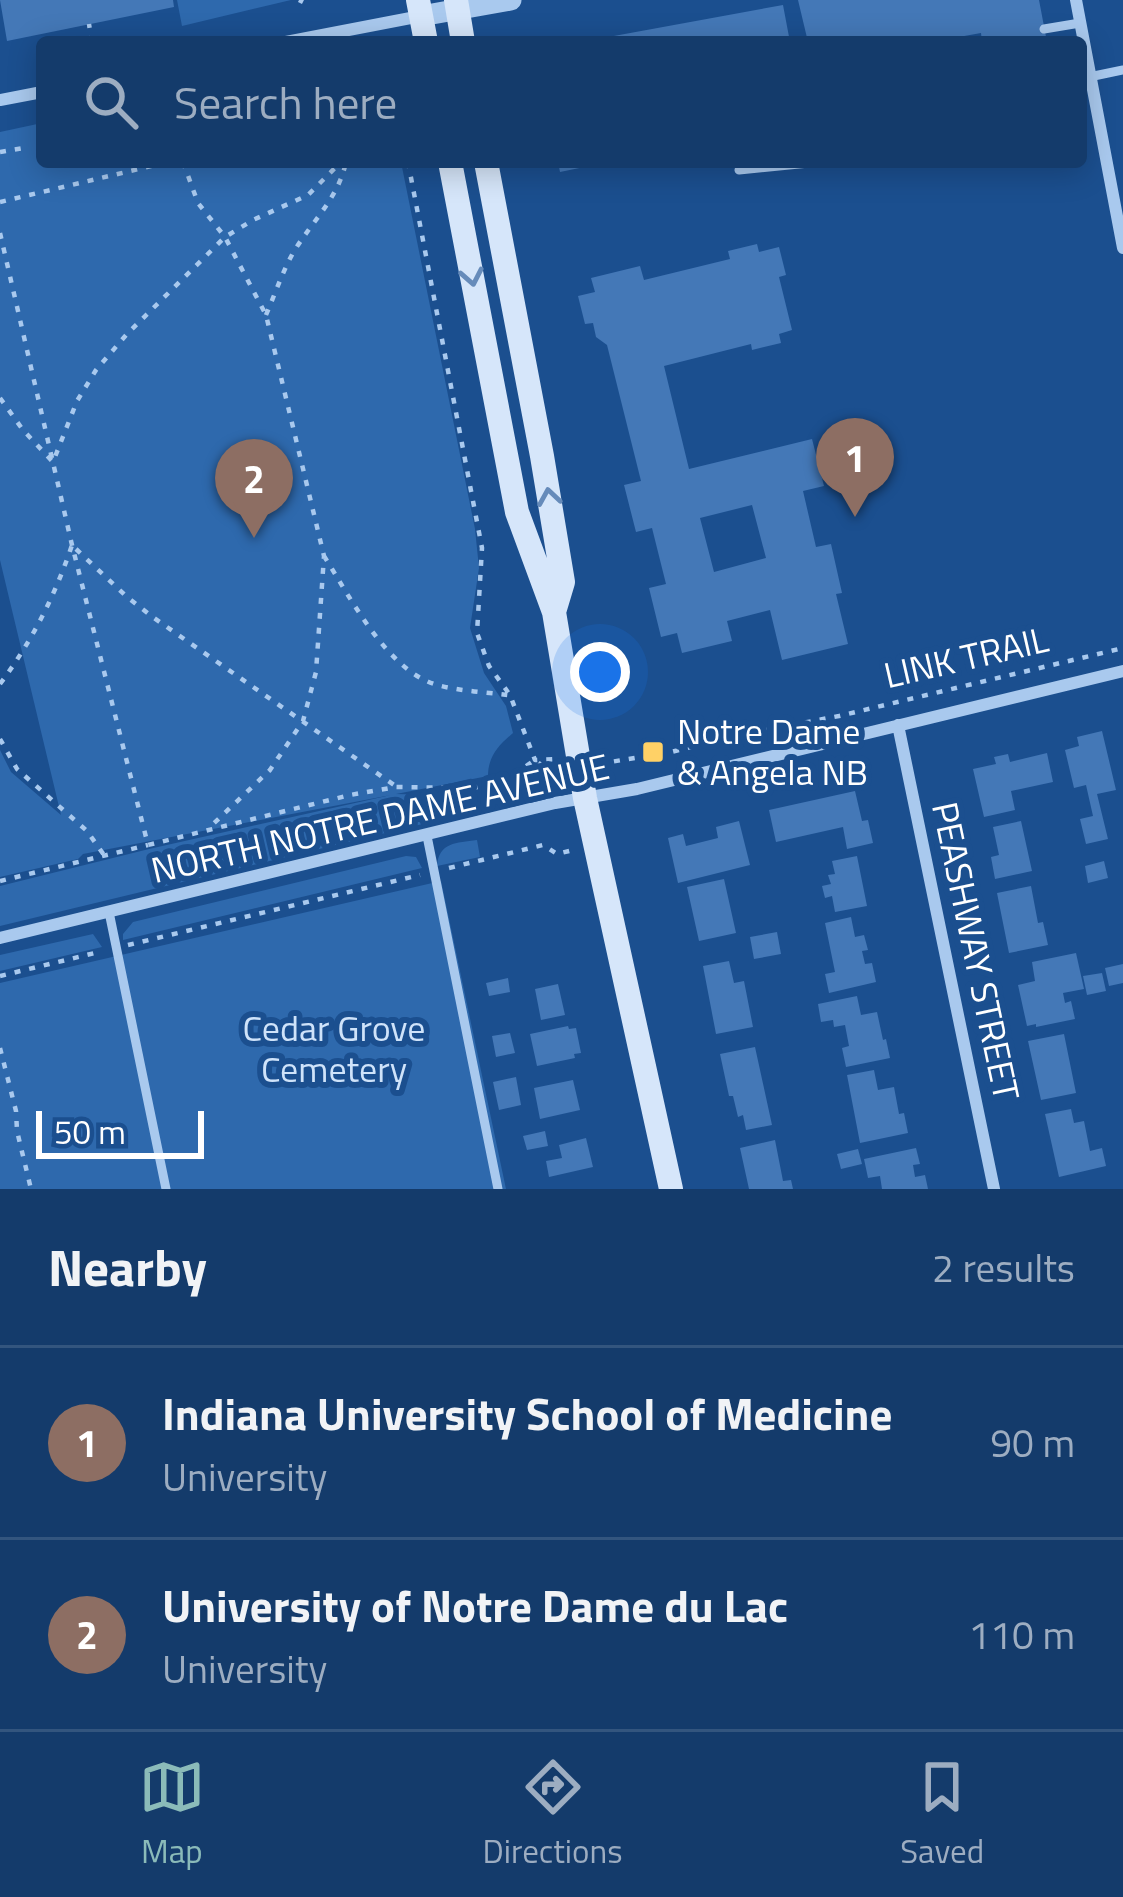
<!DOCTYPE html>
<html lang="en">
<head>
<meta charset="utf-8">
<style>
	:root { --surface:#143b6b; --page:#1d4271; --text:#f1f3f6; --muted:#9dadc1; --line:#33557e; --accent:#8bbbb9 }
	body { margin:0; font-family:"Titillium Web",sans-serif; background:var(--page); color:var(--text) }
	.scale { position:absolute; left:36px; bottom:30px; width:168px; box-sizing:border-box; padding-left:12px; border:6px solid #fff; border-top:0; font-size:33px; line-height:42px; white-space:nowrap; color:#fff; -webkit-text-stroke:9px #1b4f8f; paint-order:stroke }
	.you { position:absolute; left:600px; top:672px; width:42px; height:42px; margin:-30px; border:9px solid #fff; border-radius:50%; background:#1a73e8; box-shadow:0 0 0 18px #1a73e833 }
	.badge { display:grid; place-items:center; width:78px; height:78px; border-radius:50%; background:var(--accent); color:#fff; font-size:39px; font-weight:700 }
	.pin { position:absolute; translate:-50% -99px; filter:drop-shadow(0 3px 6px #0008) }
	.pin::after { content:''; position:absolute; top:63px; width:42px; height:36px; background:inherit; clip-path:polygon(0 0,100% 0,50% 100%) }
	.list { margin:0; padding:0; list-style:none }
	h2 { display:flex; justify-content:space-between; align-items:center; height:156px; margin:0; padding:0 48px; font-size:51px }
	h2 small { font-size:39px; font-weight:400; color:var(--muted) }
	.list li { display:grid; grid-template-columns:78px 1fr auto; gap:36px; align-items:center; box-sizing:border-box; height:192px; padding:0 48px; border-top:3px solid var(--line) }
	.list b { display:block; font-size:45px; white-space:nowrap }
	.list p { margin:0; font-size:39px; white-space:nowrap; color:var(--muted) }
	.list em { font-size:39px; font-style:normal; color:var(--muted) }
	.icon { flex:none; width:66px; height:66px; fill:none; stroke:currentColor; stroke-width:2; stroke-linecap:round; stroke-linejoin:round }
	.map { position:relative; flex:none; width:1123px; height:1189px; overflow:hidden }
	.search { position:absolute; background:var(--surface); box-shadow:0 6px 30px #0003; left:36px; right:36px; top:36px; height:132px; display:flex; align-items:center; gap:30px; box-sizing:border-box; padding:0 42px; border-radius:12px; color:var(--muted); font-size:45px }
	.sheet { height:540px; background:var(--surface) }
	nav { display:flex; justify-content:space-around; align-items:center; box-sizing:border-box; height:168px; border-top:3px solid var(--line); background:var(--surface); font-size:33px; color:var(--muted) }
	nav a { display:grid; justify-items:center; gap:6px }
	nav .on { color:var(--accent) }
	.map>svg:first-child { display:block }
</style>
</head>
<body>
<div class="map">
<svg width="1123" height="1189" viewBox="0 0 1123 1189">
	<rect width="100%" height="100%" fill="#1b4f8f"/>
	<path fill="#2e69ad" d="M 177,0 L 291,0 L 182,26 Z
		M 42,123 L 42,162 L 401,162 L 475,529 L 479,568 L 470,628 L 484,673 L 506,706 L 513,733 C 499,745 488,756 488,776 L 396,794 L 469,796 L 472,812 L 0,926 L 0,886 L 149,849 L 391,795 L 83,854 L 78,859 L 0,877 L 0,750 L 11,772 L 61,815 L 0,560 L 0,132 Z
		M 477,840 L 480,857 L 437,866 C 439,842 456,843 477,840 Z
		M 406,856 L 416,857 L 422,868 L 123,940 L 123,934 L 133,922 Z
		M 441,881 L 506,1189 L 0,1189 L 0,983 Z
		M 93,934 L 102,947 L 0,971 L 0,955 Z"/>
	<path fill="#4478b7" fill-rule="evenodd" d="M 0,0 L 173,0 L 174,7 L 7,41 Z
		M 798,0 L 1039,0 L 1047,42 L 982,42 L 981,33 L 931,42 L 808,42 Z
		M 783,5 L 790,42 L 592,42 L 592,40 Z
		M 558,162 L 599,162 L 599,164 L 560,172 Z
		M 757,244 L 759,252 L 779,247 L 786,275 L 779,277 L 792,330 L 779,334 L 781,343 L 752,350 L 751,344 L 664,366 L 689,469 L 812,439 L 824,486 L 803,491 L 816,547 L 831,544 L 842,593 L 836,594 L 848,644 L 782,660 L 770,610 L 727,621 L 732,641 L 682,653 L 677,633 L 661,637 L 649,588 L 666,584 L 652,528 L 636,532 L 624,485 L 641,481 L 607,345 L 596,337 L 593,323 L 585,324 L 578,296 L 595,292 L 591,278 L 640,266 L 644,280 L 730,259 L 728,251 ZM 752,505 L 766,558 L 714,572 L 700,518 Z
		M 1102,731 L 1116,790 L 1097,794 L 1108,839 L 1086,844 L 1080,819 L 1093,816 L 1086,785 L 1074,788 L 1065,750 L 1079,746 L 1077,737 Z
		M 1047,753 L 1053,782 L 1011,791 L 1015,810 L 984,817 L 973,769 L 996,764 L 994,757 L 1008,754 L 1010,762 Z
		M 855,791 L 862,821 L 868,820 L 873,843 L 847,849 L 843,827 L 776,842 L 769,810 Z
		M 739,821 L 750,865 L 678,883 L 668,838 L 683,834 L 686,846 L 718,838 L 716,827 Z
		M 1021,821 L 1032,871 L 995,879 L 991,857 L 999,855 L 993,827 Z
		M 857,856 L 867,906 L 835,912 L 832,896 L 825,898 L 822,886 L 831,884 L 828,875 L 835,874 L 832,861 Z
		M 1104,861 L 1108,878 L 1088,883 L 1085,866 Z
		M 724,879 L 736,933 L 699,941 L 687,887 Z
		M 1031,886 L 1038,923 L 1043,922 L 1048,945 L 1009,953 L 997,893 Z
		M 851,917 L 855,937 L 864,935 L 868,950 L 862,951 L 865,964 L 872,963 L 876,982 L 829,993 L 825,974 L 835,972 L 825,923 Z
		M 777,932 L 781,954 L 754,959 L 750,937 Z
		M 1076,953 L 1084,989 L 1063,993 L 1065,1003 L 1071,1001 L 1075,1019 L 1036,1027 L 1036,1024 L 1027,1026 L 1018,985 L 1035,981 L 1032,962 Z
		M 729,961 L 734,983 L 744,981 L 753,1027 L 716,1034 L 703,966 Z
		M 1123,964 L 1123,983 L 1109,986 L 1105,968 Z
		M 1102,973 L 1106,991 L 1087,995 L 1083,976 Z
		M 508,978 L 510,992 L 489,996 L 486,983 Z
		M 558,984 L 565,1015 L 541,1020 L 535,989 Z
		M 857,996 L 861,1015 L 877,1012 L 883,1040 L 886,1039 L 890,1058 L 846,1067 L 842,1048 L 849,1046 L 845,1025 L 834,1027 L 833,1020 L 821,1022 L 818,1004 Z
		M 568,1026 L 569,1029 L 576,1028 L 581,1053 L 574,1054 L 575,1058 L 537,1066 L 530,1034 Z
		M 510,1033 L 515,1053 L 496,1057 L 492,1036 Z
		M 1064,1034 L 1076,1093 L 1041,1100 L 1028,1041 Z
		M 755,1047 L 772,1125 L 746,1130 L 743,1115 L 738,1117 L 733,1096 L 729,1096 L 720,1054 Z
		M 874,1070 L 878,1090 L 894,1087 L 899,1114 L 904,1113 L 908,1133 L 860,1143 L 847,1075 Z
		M 516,1077 L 521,1105 L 499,1110 L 493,1082 Z
		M 573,1080 L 580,1110 L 540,1119 L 534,1088 Z
		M 1071,1109 L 1074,1123 L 1084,1121 L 1090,1151 L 1102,1148 L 1106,1166 L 1059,1177 L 1045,1114 Z
		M 545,1131 L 548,1146 L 527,1150 L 523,1136 Z
		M 586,1138 L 593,1167 L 549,1177 L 546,1161 L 562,1158 L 559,1145 Z
		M 775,1140 L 783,1181 L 791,1180 L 793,1189 L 749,1189 L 740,1148 Z
		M 916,1148 L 920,1164 L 913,1165 L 915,1177 L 925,1175 L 928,1189 L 882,1189 L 880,1176 L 868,1178 L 864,1159 Z
		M 858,1149 L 862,1164 L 841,1169 L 837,1154 Z"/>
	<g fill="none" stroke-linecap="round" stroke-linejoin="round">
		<path stroke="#a9c9ee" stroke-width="4.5" stroke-dasharray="6 9" stroke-linecap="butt" d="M 299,0 L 303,2
			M 88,42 L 91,37 L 89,24
			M 0,152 L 24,148
			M 183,162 L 198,203 L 225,237 L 266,315 L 324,556 L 316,672 L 303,721 L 270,770 L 210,827
			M 408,162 L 482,548 L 477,633 L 489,666 L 510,695 L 535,760 L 558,759
			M 0,202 L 168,162
			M 0,233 L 72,545 L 148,845 L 350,795 L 396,787 L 473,788 L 504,781 L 535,760 L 546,769
			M 266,315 C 275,294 282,273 293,253 C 312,221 338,199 346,162
			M 0,398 L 23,430 L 53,462 L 77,401 L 96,370 L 127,334 L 225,237 L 253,220 L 308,195 L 341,162
			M 76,549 L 127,597 L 154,618 L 394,785
			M 324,556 C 350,597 386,668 434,684 C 457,691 484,692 508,695
			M 0,684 C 32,641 55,596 72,545
			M 0,739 L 17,769 L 87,831 L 104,855
			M 599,762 L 610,762 L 671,752 L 734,736 L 839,716 L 1123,648
			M 449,868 L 543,845 L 557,854 L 573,850
			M 0,881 L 148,845
			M 128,945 L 420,875
			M 0,976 L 99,952
			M 0,1048 L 16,1111 L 17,1131 L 31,1189"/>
		<path stroke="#a9c9ee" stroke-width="9" d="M 1044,29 L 1080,23
			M 1089,77 L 1123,70
			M 739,170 L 819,162
			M 427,836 L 498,1189
			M 109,912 L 166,1189"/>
		<path stroke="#a9c9ee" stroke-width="12" d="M 1076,0 L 1123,248
			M 286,42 L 421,16
			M 0,100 L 42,92
			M 898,725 L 994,1189
			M 0,938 L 555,803 L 637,789 L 1123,671"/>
		<path stroke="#a9c9ee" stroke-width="21" d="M 421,16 L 511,0"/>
		<path stroke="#d6e6fa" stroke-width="24" d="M 418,0 L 426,42
			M 456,0 L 463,42
			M 450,162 L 517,512 L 554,612 L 585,798 L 671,1189
			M 486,162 L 542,456 L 563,582 L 554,612"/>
	</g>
	<defs><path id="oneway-chevron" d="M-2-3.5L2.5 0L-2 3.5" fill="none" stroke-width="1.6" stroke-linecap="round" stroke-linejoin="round" transform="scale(3)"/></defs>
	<g stroke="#668bba">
		<use href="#oneway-chevron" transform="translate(472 277) rotate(79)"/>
		<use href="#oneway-chevron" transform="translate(549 497) rotate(-99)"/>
	</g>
	<rect fill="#ffd166" stroke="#1b4f8f" stroke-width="4.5" x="641" y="740" width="24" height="24" rx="6"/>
	<g text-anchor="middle" stroke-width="12" stroke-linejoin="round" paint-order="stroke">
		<g font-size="36" fill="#fff" stroke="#1b4f8f">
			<text transform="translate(966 657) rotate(-13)" y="13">LINK TRAIL</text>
			<text transform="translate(380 818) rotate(-13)" y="13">NORTH NOTRE DAME AVENUE</text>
			<text transform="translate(976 951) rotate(78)" y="13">PEASHWAY STREET</text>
		</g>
		<g font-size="36" fill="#fff" stroke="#1b4f8f" text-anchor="start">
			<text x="677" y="744">Notre Dame<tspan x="677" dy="41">&amp; Angela NB</tspan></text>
		</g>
		<g font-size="36" fill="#cfe3fa" stroke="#1b4f8f">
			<text x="334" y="1041">Cedar Grove<tspan x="334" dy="41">Cemetery</tspan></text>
		</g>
	</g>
</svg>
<div class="scale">50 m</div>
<div class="you"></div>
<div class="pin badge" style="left:855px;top:517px;background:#8d6e63">1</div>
<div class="pin badge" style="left:254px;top:538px;background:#8d6e63">2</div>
<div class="search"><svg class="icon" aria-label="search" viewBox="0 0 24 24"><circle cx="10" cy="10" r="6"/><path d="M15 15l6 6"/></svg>Search here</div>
</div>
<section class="sheet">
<h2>Nearby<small>2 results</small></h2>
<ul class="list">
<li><span class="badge" style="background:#8d6e63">1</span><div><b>Indiana University School of Medicine</b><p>University</p></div><em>90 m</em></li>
<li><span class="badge" style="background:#8d6e63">2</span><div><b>University of Notre Dame du Lac</b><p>University</p></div><em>110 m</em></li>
</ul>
</section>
<nav>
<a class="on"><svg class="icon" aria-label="map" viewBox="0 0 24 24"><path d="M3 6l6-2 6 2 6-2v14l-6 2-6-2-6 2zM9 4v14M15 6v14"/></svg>Map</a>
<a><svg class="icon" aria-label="directions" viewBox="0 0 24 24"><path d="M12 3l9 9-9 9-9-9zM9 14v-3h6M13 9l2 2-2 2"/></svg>Directions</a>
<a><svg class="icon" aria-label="saved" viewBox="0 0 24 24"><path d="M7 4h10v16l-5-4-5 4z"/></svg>Saved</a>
</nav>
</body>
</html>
